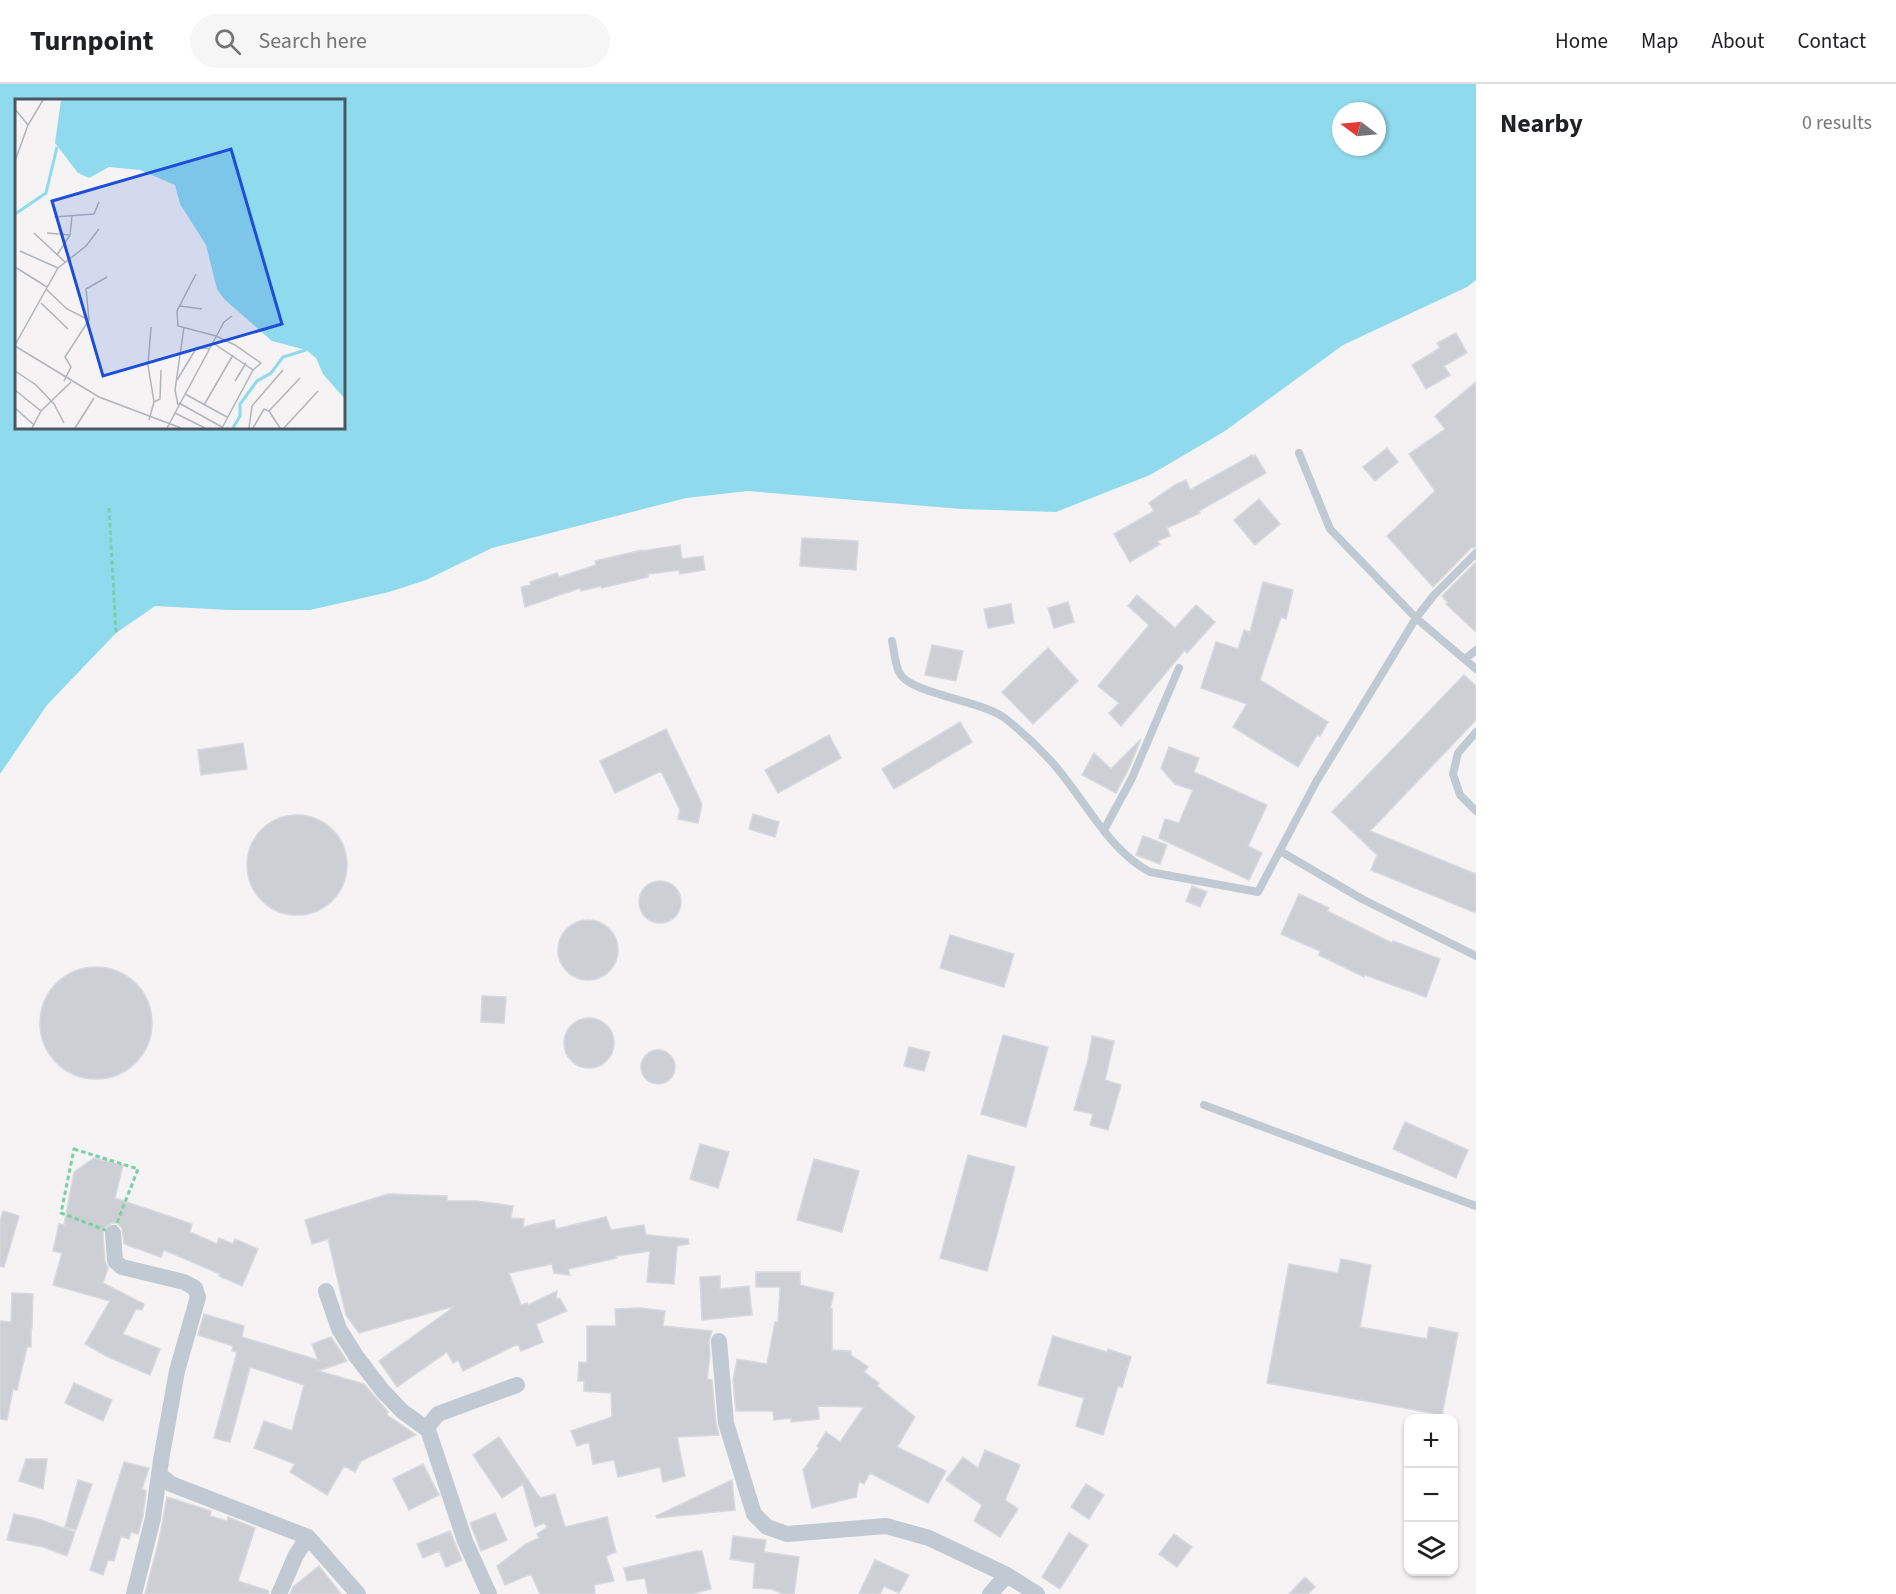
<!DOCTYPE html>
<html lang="en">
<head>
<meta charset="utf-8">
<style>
	:root { --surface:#fff; --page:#f6f6f6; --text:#202124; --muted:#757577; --line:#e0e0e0 }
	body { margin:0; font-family:"Source Sans 3",sans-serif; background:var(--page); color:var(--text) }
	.controls { position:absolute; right:18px; bottom:18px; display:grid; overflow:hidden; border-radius:12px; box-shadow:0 2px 4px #0004 }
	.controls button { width:54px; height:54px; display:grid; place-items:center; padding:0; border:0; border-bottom:2px solid var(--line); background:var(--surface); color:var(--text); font:30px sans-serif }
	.compass { position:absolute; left:1332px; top:18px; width:54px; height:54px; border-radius:50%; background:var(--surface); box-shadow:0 2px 4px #0004; rotate:286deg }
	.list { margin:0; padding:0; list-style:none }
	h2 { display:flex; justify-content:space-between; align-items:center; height:78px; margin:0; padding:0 24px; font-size:26px }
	h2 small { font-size:20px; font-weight:400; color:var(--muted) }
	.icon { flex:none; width:33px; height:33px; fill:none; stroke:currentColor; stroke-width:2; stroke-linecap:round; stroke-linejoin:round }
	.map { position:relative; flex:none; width:1476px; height:1510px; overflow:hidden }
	header { display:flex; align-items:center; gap:36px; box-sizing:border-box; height:84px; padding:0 30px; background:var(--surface); border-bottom:2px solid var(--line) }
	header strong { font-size:28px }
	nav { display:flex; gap:33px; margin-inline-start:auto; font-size:21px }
	.search { width:420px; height:54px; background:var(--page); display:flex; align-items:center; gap:15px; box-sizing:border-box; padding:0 21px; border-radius:33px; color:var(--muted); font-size:22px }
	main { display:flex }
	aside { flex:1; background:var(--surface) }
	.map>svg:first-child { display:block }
</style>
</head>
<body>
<header>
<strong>Turnpoint</strong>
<div class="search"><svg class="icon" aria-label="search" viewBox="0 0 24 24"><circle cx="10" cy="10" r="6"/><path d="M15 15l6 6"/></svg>Search here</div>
<nav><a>Home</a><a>Map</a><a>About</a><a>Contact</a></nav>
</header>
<main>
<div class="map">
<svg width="1476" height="1510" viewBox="0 0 1476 1510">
	<rect width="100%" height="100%" fill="#f5f3f3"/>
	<path fill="#90daee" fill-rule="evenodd" d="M 0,0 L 1476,0 L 1476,196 L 1467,203 L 1343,261 L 1225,347 L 1150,391 L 1056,428 L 961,425 L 748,407 L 686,414 L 492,464 L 426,496 L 389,508 L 310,526 L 229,526 L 155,522 L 116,549 L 47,621 L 0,690 ZM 16,16 L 344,16 L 344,344 L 16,344 ZM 1341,27 L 1377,27 L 1377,63 L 1341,63 Z"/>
	<path fill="#cdcfd5" stroke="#d7d9de" stroke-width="1.5" d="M 1456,249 L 1467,269 L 1444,282 L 1450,291 L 1426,305 L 1412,281 L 1440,264 L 1437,259 Z
		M 1476,298 L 1476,463 L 1471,464 L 1433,503 L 1387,452 L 1435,407 L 1409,370 L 1445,345 L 1435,332 Z
		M 1387,364 L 1398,378 L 1375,397 L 1363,383 Z
		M 1252,371 L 1253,373 L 1255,371 L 1266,389 L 1199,427 L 1200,429 L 1167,444 L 1170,452 L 1157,457 L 1160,460 L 1130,478 L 1114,450 L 1154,427 L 1149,419 L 1175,401 L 1186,396 L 1190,406 Z
		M 1259,415 L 1280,440 L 1255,461 L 1234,436 Z
		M 802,454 L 858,457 L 856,486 L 800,482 Z
		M 680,461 L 682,475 L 703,472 L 705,486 L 680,490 L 679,486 L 648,490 L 648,493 L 602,504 L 601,502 L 581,507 L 580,504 L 525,523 L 521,503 L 531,501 L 530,498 L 557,489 L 559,493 L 596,481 L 595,477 L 642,466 L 643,467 Z
		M 1476,478 L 1476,548 L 1446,520 L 1448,519 L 1442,512 Z
		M 1263,498 L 1293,506 L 1286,535 L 1281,533 L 1260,596 L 1328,638 L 1320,652 L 1317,651 L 1298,683 L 1233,643 L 1247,620 L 1201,604 L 1216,558 L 1238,565 L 1244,546 L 1250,548 Z
		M 1137,511 L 1175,544 L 1196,521 L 1215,538 L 1187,569 L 1185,566 L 1121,642 L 1109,629 L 1119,619 L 1098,602 L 1149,541 L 1128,522 Z
		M 1068,518 L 1074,538 L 1054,544 L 1048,524 Z
		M 1011,520 L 1014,539 L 988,544 L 984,525 Z
		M 932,561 L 963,567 L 956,597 L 925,591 Z
		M 1048,564 L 1078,597 L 1033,640 L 1002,608 Z
		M 1464,591 L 1476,602 L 1476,636 L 1370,747 L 1476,790 L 1476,829 L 1371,786 L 1377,771 L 1332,728 Z
		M 960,638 L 972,658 L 894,705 L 882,685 Z
		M 666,645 L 702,720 L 698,739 L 678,735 L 680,726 L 661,687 L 615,709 L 600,677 Z
		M 829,651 L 841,674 L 778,709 L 765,686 Z
		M 1141,655 L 1129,684 L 1116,709 L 1082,691 L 1094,669 L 1111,685 Z
		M 243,659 L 247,685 L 201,691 L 198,666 Z
		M 1169,663 L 1199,674 L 1194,688 L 1267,721 L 1248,762 L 1262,769 L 1249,796 L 1159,754 L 1165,735 L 1179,739 L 1193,706 L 1175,700 L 1161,684 Z
		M 753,730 L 779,738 L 775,753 L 749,745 Z
		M247 781a50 50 0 1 1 100 0a50 50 0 1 1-100 0Z
		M 1143,752 L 1167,761 L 1160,780 L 1136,771 Z
		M639 818a21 21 0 1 1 42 0a21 21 0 1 1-42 0Z
		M 1192,802 L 1207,808 L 1200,823 L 1186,817 Z
		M 1299,810 L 1329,824 L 1327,827 L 1392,859 L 1393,857 L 1440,875 L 1426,913 L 1365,891 L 1364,893 L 1319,871 L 1320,867 L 1281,850 Z
		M558 866a30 30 0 1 1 60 0a30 30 0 1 1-60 0Z
		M 950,851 L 1014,870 L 1004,903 L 940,884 Z
		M40 939a56 56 0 1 1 112 0a56 56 0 1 1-112 0Z
		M 482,912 L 506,913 L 504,939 L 481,938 Z
		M564 959a25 25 0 1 1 50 0a25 25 0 1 1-50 0Z
		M 1003,951 L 1048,963 L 1026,1043 L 981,1030 Z
		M 1092,952 L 1114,957 L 1105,996 L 1121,1001 L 1108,1046 L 1090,1041 L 1093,1030 L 1074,1026 L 1088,976 Z
		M 909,963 L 930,968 L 924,987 L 904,982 Z
		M641 983a17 17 0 1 1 34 0a17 17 0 1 1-34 0Z
		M 1405,1038 L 1468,1066 L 1456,1094 L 1393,1065 Z
		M 700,1060 L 729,1068 L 718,1104 L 690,1095 Z
		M 968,1071 L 1015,1083 L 987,1187 L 940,1174 Z
		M 94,1074 L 123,1081 L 115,1114 L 192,1140 L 190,1148 L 217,1160 L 219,1154 L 233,1160 L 235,1155 L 258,1165 L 242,1202 L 219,1192 L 220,1190 L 164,1166 L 161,1173 L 124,1160 L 122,1144 L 117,1139 L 112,1139 L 104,1144 L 103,1150 L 105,1178 L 108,1184 L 103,1199 L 144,1220 L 142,1226 L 136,1225 L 123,1250 L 160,1265 L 150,1291 L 106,1272 L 85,1260 L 110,1217 L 53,1201 L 62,1169 L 53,1167 L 59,1140 L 64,1141 L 74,1088 Z
		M 814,1075 L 859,1087 L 842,1148 L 797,1136 Z
		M 388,1110 L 447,1112 L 447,1117 L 476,1117 L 513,1122 L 511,1134 L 524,1135 L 523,1143 L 554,1136 L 556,1145 L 606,1133 L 611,1146 L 644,1141 L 646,1151 L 688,1155 L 689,1160 L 677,1162 L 674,1200 L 647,1198 L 650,1167 L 616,1172 L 617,1174 L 568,1185 L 570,1191 L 554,1189 L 552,1180 L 509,1189 L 521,1221 L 527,1219 L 528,1221 L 557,1207 L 556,1214 L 560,1215 L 567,1227 L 536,1240 L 543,1258 L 521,1267 L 518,1260 L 463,1287 L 458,1276 L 453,1279 L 447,1268 L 397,1303 L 379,1277 L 455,1222 L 359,1249 L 346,1231 L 328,1155 L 312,1160 L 305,1136 Z
		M 3,1127 L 19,1132 L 4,1183 L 0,1182 L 0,1137 Z
		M 1341,1175 L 1371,1181 L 1360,1243 L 1427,1255 L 1429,1243 L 1458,1249 L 1442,1331 L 1267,1299 L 1289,1180 L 1338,1189 Z
		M 756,1188 L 800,1188 L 800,1201 L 834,1209 L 830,1225 L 832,1225 L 832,1266 L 851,1267 L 851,1271 L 868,1283 L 864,1288 L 879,1299 L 877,1302 L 915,1333 L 897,1363 L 946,1387 L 928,1419 L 870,1389 L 864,1400 L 859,1397 L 856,1413 L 812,1424 L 803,1386 L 819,1364 L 817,1362 L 826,1348 L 840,1358 L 864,1323 L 818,1322 L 819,1335 L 791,1338 L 791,1334 L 774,1336 L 773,1327 L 736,1327 L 733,1297 L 737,1275 L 767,1280 L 775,1238 L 778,1238 L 780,1203 L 756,1203 Z
		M 720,1192 L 720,1205 L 749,1202 L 752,1231 L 702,1236 L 700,1193 Z
		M 12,1209 L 33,1210 L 32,1244 L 31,1244 L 31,1263 L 27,1263 L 17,1306 L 13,1305 L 7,1336 L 0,1335 L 0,1237 L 11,1238 Z
		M 641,1224 L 665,1227 L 663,1242 L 712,1247 L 709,1257 L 710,1271 L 707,1295 L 712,1296 L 716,1340 L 719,1351 L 677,1353 L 685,1392 L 663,1398 L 660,1383 L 618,1393 L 614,1376 L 593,1380 L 589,1358 L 577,1362 L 571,1347 L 612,1333 L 611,1309 L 584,1307 L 584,1297 L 578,1297 L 579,1278 L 587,1279 L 587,1242 L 616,1242 L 615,1225 Z
		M 204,1230 L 244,1242 L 242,1253 L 318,1276 L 312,1260 L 331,1253 L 347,1277 L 318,1287 L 364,1300 L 388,1328 L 387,1331 L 416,1351 L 361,1377 L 355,1388 L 344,1382 L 327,1411 L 290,1388 L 295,1380 L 254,1364 L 264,1337 L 292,1347 L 304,1301 L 250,1283 L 230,1358 L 214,1354 L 237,1268 L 232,1267 L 233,1262 L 198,1251 Z
		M 1053,1252 L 1107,1268 L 1108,1265 L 1131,1273 L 1122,1303 L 1118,1302 L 1103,1351 L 1076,1342 L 1084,1314 L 1038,1301 Z
		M 74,1299 L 112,1316 L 103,1337 L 65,1319 Z
		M 499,1353 L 540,1414 L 555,1410 L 565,1443 L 607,1433 L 616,1468 L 606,1472 L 614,1497 L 594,1501 L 595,1510 L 540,1510 L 531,1490 L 505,1501 L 497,1482 L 526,1460 L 539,1454 L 537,1450 L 547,1443 L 544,1439 L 535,1443 L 523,1400 L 502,1414 L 473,1371 Z
		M 985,1366 L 1020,1381 L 1005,1416 L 1018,1425 L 1000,1453 L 974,1437 L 982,1421 L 946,1396 L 963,1373 L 978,1384 Z
		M 26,1375 L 47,1375 L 43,1405 L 19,1397 Z
		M 124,1378 L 149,1384 L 142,1405 L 146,1407 L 143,1432 L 138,1450 L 131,1448 L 129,1455 L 121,1452 L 114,1477 L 108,1476 L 103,1491 L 90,1486 Z
		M 423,1380 L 439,1411 L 409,1426 L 393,1395 Z
		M 78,1396 L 92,1400 L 76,1446 L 65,1443 Z
		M 732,1396 L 735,1426 L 657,1434 L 656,1432 Z
		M 1086,1400 L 1104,1411 L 1089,1435 L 1071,1423 Z
		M 167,1413 L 211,1427 L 210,1432 L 227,1437 L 228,1433 L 255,1444 L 238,1497 L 269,1507 L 268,1510 L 145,1510 L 159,1456 Z
		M 495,1429 L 507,1456 L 481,1467 L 470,1439 Z
		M 14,1430 L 38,1435 L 75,1448 L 67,1472 L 43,1463 L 7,1456 Z
		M 450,1447 L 462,1476 L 446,1483 L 439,1467 L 423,1474 L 417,1460 Z
		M 1069,1449 L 1088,1461 L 1060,1505 L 1042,1493 Z
		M 1174,1450 L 1192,1463 L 1177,1483 L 1159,1470 Z
		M 733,1452 L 766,1456 L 764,1468 L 799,1473 L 794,1510 L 783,1510 L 771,1505 L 753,1504 L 755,1479 L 730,1475 Z
		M 696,1467 L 702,1467 L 711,1505 L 692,1510 L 648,1510 L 645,1494 L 627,1497 L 624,1484 Z
		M 875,1476 L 909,1491 L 899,1509 L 884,1502 L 880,1510 L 859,1510 Z
		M 319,1482 L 341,1510 L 290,1510 L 293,1503 Z
		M 1305,1493 L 1315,1503 L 1308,1510 L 1289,1510 Z"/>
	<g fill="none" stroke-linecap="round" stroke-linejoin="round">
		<path stroke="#7ad0a6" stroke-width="3" stroke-dasharray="4.5 3" stroke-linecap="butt" d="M 109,424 L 116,549
			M 74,1065 L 138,1085 L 113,1149 L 61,1129 Z"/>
		<path stroke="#c1cad2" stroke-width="8" d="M 1299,369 L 1330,445 L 1416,534 L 1476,585
			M 892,557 C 894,566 895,579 899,588 C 908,610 983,616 1006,635 C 1021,647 1037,662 1050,676 C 1082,710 1107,766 1150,788 L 1258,808 L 1316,698 L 1416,534 L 1434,511 L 1476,469
			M 1465,575 L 1476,566
			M 1476,648 L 1458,669 L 1453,690 L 1460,711 L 1476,727
			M 1104,746 L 1132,694 L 1179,584
			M 1280,767 L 1362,815 L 1476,872
			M 1204,1021 L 1476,1122"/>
		<path stroke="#c1cad2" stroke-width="16" d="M 113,1149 L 115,1177 L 122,1183 L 184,1198 L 195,1204 L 198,1213 L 177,1287 L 161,1376 L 153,1434 L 134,1510
			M 326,1207 L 339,1245 L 356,1272 L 382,1306 L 402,1327 L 428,1346 L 465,1457 L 489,1510
			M 719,1257 L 726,1339 L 754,1430 L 767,1443 L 787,1450 L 886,1442 L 929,1454 L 1007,1491
			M 428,1346 L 429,1341 L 438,1330 L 517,1301
			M 160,1391 L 171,1400 L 308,1453 L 358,1510
			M 279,1510 L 296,1471 L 308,1453
			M 990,1510 L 1007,1491 L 1037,1510"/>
	</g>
	<g transform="translate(15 15)">
		<rect width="330" height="330" fill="#f5f3f3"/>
		<path d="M 46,1 L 330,1 L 330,300 L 308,275 L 301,259 L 291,251 L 257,242 L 209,200 L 202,190 L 191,146 L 165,105 L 160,86 L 125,71 L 94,68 L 74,79 L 63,74 L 40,44 Z" fill="#90daee"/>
		<path fill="none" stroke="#90daee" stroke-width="3" d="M 0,115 L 31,94 L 42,48M 218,329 L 225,317 L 225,305 L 242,282 L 256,274 L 268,258 L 291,251"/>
		<path fill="none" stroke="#b1b4b9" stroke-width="1.5" d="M 0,10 L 13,26M 0,62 L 13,26 L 28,1M 39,118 L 79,115 L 84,103M 19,134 L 50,163M 32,134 L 55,136M 5,152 L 43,169M 42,156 L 55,136 L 57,117M 0,168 L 32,188M 181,175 L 162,212 L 163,227 L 201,237 L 220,246 L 246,264 L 238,271M 31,190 L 52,210 L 74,221 L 50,258 L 56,268 L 49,282M 26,204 L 53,230M 165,207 L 187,210M 74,221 L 71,190 L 92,178M 198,244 L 238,271 L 207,329M 0,246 L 43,169 L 71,147 L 84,130M 0,247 L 84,298 L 166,329M 0,272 L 21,286 L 39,305 L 49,324M 162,281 L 182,248 L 195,250M 220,282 L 231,264M 0,291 L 26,312M 170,295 L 212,318M 139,303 L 145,300 L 146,271M 164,304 L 207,328M 163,306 L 160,291 L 169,228M 189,306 L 218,256M 0,309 L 19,326M 254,312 L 285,279M 254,312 L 265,329M 160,314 L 209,223 L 217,217M 134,321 L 139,303 L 133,266 L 136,228M 17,329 L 26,312 L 56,283M 60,329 L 79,299M 152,329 L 160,314 L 190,329M 234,329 L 237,307 L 268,271M 238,329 L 249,310 L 254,312M 269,329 L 303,292"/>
		<path fill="#1d4ed8" fill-opacity="0.15" stroke="#1d4ed8" stroke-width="3" d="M 216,50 L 267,225 L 88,277 L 37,102 Z"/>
		<rect width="330" height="330" fill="none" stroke="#4a5661" stroke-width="3"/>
	</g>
</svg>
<div class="controls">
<button>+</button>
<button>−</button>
<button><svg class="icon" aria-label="layers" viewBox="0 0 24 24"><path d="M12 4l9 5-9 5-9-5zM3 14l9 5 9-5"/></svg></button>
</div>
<svg class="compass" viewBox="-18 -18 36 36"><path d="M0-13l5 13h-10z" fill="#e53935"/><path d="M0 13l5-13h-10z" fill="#757577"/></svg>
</div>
<aside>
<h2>Nearby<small>0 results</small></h2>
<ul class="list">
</ul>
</aside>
</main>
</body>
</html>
